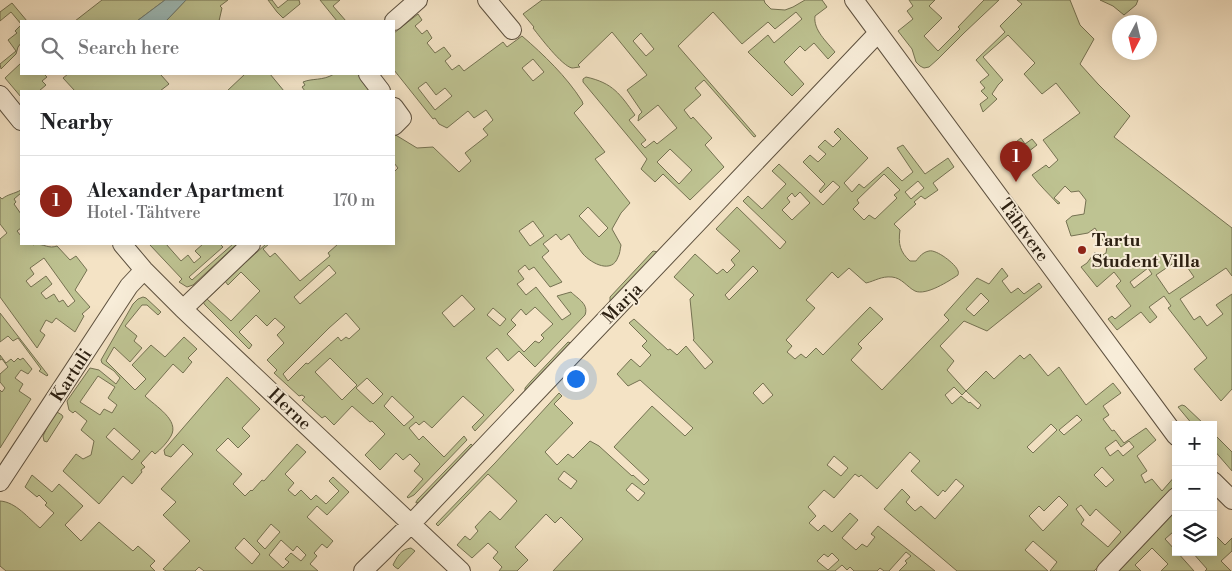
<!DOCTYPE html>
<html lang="en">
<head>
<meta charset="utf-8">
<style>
	:root { --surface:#fff; --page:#f2f2f2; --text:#202124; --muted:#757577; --line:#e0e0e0; --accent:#8f2418 }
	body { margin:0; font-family:"Libre Bodoni",serif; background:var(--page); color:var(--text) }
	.controls { position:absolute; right:15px; bottom:15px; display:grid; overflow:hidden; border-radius:0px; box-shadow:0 2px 12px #0003 }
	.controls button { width:45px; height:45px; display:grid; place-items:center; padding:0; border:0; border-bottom:1px solid var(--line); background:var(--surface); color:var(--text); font:25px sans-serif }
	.compass { position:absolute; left:1112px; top:15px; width:45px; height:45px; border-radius:50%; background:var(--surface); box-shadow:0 2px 12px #0003; rotate:187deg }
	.you { position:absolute; left:575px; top:378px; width:18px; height:18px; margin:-12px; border:4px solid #fff; border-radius:50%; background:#1a73e8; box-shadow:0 0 0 8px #1a73e833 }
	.badge { display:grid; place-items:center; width:32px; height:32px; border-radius:50%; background:var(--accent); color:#fff; font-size:16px; font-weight:700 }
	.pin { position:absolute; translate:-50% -41px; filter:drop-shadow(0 1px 2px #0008) }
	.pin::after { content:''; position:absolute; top:26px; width:18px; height:15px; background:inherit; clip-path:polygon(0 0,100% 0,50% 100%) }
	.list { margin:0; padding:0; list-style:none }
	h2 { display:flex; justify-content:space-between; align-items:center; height:65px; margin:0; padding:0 20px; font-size:21px }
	h2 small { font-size:16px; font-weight:400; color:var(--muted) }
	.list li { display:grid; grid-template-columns:32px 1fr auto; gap:15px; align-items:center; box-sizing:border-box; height:90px; padding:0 20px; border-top:1px solid var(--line) }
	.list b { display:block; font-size:19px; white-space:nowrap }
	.list p { margin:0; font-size:16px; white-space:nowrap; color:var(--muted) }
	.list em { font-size:16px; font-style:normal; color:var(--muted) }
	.icon { flex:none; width:28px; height:28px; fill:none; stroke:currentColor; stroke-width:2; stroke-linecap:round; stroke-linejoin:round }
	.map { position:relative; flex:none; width:1232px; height:571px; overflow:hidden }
	.search { position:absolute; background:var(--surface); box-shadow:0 2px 12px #0003; left:20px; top:20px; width:375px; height:55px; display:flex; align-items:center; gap:12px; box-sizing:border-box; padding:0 18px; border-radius:0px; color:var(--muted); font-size:19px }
	.panel { position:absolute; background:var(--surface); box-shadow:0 2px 12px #0003; left:20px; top:90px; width:375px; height:155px; border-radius:0px }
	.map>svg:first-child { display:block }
</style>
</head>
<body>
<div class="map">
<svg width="1232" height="571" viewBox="0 0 1232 571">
	<rect width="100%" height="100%" fill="#f4e3c5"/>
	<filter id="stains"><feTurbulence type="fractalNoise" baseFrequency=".004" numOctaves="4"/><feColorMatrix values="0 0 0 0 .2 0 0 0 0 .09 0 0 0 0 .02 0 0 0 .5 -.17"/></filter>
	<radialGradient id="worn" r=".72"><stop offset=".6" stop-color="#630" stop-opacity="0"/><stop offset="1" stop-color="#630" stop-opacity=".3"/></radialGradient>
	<path fill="#bec392" stroke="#757252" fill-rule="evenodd" d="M 102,0 L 165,0 L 137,21 L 75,21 Z
		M 186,0 L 228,0 L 220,6 L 222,8 L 219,21 L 166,21 Z
		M 268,0 L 272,0 L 278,8 L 288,0 L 299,0 L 300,4 L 283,18 L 277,12 Z
		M 320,0 L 340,0 L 333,6 L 346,21 L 337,21 Z
		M 542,0 L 764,0 L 765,3 L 771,9 L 785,10 L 793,7 L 805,0 L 822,0 L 827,7 L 815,16 C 813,30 827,42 835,52 L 828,59 L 814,43 L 805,51 L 800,46 L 784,62 L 804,84 L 792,96 L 748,52 L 768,35 L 774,43 L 802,19 L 796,12 L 775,29 L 768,22 L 742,44 L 713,12 L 678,46 L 756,136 L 754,137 L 704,80 L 695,88 L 701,95 L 684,110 L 691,119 L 693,117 L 712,138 L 705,145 L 724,167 L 690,200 L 663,174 L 655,182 L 641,169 L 647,159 L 583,82 L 583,79 L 586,77 C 613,83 620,94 635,115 L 629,120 L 646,140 L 641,144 L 645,148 L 654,141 L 657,144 L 677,128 L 658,105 L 638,121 L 639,115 L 642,112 L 627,90 L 647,75 L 612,32 L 578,65 L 580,67 C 578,67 574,68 572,68 C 562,66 540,37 533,28 L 534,27 L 523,14 ZM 641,33 L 654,49 L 646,56 L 633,41 ZM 670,149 L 692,170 L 679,184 L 657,162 Z
		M 909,0 L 935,0 L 929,6 L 942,18 L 924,36 L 938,51 L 960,29 L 958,27 L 984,0 L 999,0 L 964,33 L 938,59 L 929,67 L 924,68 L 920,66 L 916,62 L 912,49 L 898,31 L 913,19 L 907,11 L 913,6 Z
		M 1017,0 L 1070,0 L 1080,25 L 1094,39 L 1080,64 L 1098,84 L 1130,116 L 1114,137 L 1232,228 L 1232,276 L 1226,268 L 1180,299 L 1194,320 L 1200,316 L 1207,326 L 1223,314 L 1216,305 L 1232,294 L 1232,389 L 1221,401 L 1194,369 L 1207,358 L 1168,308 L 1171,306 L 1164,296 L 1149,307 L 1157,317 L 1150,323 L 1141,312 L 1117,330 L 1108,319 L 1112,316 L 1115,319 L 1131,306 L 1116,286 L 1121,281 L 1114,272 L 1097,287 L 1081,267 L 1087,263 L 1095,252 L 1097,255 L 1101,256 L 1106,253 L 1107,247 L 1095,228 L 1088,233 L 1071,236 L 1066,221 L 1072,216 L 1084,214 L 1086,200 L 1079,191 L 1071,192 L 1065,186 L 1054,198 L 1060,203 L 1058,204 C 1049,194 1040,186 1032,175 L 1046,165 L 1049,168 L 1058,160 L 1043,140 L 1080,113 L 1056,83 L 1042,94 L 1024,74 L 1035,63 L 1008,35 L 983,57 L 1003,80 L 998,85 L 992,94 L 997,99 L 983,112 L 980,104 L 988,98 L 981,91 L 985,88 L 980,82 L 989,75 L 976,60 L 1005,32 L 1000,26 L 1022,4 ZM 1181,258 L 1194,277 L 1169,294 L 1156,275 ZM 1148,268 L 1152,274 L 1134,288 L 1130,282 Z
		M 1100,0 L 1138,0 L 1136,5 L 1124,15 L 1113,6 Z
		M 12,3 L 27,21 L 21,21 L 21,24 L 11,12 L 0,21 L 0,12 Z
		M 418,14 L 422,20 L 415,26 L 422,34 L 427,30 L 432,38 L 427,43 L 435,53 L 444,47 L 451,56 L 445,61 L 452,70 L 459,65 L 464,71 L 503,42 L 507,47 L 522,36 C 544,55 566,76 582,101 L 583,104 L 574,113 L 605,152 L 595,159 L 630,203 L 621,213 L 612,229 L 621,245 C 620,249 620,254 618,257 C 612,274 592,264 583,254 C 578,248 574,241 569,234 L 561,240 L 556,234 L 543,244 L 549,251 L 542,257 L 562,282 L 550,287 L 534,267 L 529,270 L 525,265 L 518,271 L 524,279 L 517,284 L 526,295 L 536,287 L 562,320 L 571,314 L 557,296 L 571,292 C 578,299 589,304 585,315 L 535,367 L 519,351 L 508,361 L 497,348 L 486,358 L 514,390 L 475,431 L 472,427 L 484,415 L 463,396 L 432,428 L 424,421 L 419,425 L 416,422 L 409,428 L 419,440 L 423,436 L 444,457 L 464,436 L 467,440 L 414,495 L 408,498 L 407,497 L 423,479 L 414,471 L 420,464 L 410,454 L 403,460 L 396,453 L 380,470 L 365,455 L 385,434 L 372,421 L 370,422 L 352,406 L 334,425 L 325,416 L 322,418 L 302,400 L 305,397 L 302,395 L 299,396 L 274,373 L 277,370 L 267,360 L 284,343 L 277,335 L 285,327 L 275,318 L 267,326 L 256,315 L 239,332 L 252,345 L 249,349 L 205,305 L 203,302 L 204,299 L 219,286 L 220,287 L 207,299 L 231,321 L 260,291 L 241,272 L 228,285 L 225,281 L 266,244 L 269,244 L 263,249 L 270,257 L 275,253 L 300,281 L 330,256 L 328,253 L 338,244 L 394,244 L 394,172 L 398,168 L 394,163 L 394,134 L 417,148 L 433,147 L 459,172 L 471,161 L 465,153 L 488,135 L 483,129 L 493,120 L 486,110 L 474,118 L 468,111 L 447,128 L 439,124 L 435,118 L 433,119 L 394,70 L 394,33 ZM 533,59 L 544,72 L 533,81 L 522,68 ZM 426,82 L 436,95 L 445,88 L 452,96 L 435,110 L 418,88 ZM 588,207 L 608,228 L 599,237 L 579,216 ZM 533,221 L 544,236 L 530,246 L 519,231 ZM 329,265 L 336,273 L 300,304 L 294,297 ZM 462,295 L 475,309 L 454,327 L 442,313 ZM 535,307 L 553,324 L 541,335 L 544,338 L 539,343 L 535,341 L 524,352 L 507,334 L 516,325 L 511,320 L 521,309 L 526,315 ZM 493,308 L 506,319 L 500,326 L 487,315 ZM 346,313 L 360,329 L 349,339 L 346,337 L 341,341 L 338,337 L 308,364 L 306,363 L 288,381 L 283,374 L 329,328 ZM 330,358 L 357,385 L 342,400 L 315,372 ZM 367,378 L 383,394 L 373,404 L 356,388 ZM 392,396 L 414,417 L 404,426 L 384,406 Z
		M 21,25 L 21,43 L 18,47 L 16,54 L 1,69 L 0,64 L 16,51 L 8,40 L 17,33 L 15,31 Z
		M 21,63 L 21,74 L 44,74 L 47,77 L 42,81 L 46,85 L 39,91 L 21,91 L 21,97 L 5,78 Z
		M 68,74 L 162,74 L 161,75 L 169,84 L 160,91 L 75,91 L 63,78 Z
		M 245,74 L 270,74 L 284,91 L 227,91 Z
		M 334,74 L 358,74 L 364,83 L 372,91 L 305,91 L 302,87 L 305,85 L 303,82 C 312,78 323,81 334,74 Z
		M 838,128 L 868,158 L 844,183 L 852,192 L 859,184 L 864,188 L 888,167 L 902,181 L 913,172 L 897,148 L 903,145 L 925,174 L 948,158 L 954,167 L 933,183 L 938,190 L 925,199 L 921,196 L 914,202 L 916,204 L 894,224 L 900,230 C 898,244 900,252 910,261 L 916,261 C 919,257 923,252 929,251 C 936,249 956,264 958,271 C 959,273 958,274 958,275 C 949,281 926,296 915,291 C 907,287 902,278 892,277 C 881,276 875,281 866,283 L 849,268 L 838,278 L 832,272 L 806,300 L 815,308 L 786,340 L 792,346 L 787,352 L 795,359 L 801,354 L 806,358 L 816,348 L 823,355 L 870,307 L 883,319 L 858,344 L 862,348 L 851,360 L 882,390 L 949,320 L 944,315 L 977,278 L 989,284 L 1002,268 L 1008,276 L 1002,281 L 1011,293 L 1018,288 L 1024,294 L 1039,283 L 1042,287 L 987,331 L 964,321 L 940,346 L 954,361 L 947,370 L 966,391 L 986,371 L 994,379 L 1020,355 L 1024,359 L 1030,354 L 1048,376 L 1059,367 L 1086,405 L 1113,383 L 1121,393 L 1103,406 L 1109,415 L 1103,419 L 1112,431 L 1114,430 L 1124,443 L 1146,428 L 1156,440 L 1137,456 L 1147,471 L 1141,475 L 1145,483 L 1152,479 L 1162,491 L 1176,475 L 1176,485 L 1094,571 L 1050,571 L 1057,562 L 1033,541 L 1025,550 L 1048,571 L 957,571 L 884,509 L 902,489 L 910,497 L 906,502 L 915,511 L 921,506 L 935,519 L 964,486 L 956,479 L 945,492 L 943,490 L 938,496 L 911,471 L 920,461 L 910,452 L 877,489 L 861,475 L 859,477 L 855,474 L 834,498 L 824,490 L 808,507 L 816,516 L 809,523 L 818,531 L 824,525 L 832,532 L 850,513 L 858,520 L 842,538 L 856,550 L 862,544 L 867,547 L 875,537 L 871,534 L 878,526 L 935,571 L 899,571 L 907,563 L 905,561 L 911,556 L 906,552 L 889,571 L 884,571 L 880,568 L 877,571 L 854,571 L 850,567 L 847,570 L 842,565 L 835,571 L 553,571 L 583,539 L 561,517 L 555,523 L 546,514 L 515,547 L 528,560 L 517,571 L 499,571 L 502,567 L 493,558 L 498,552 L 488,543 L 472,558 L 457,545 L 465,536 L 470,540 L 478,531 L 475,527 L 490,511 L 500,520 L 517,501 L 488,474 L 438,526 L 436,524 L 495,463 L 559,393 L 562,396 L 554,404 L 573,423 L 545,452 L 557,465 L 568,454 L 573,458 L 590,441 L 599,446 L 632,476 L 633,475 L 644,485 L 649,480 L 614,447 L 652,406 L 685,436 L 693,428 L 640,380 L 628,386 L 617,374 L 631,359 L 640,367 L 651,355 L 642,346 L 647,341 L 629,323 L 634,319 L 668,350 L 670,349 L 677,355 L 686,346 L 705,369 L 713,362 L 693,340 L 694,339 L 690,299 L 694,295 L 674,277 L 695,254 L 717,274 L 723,269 L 727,273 L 735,265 L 731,260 L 740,251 L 716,229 L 737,207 L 780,249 L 786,242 L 743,201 L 748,196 L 762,209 L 786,184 L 772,171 L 779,164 L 823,205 L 840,187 L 833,181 L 821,193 L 819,191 L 825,184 L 803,162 L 810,155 L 818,162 L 826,154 L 818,147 L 825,140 L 833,147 L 841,139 L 834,132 ZM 884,174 L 900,190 L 894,195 L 897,198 L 875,219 L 869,215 L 864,220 L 853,209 L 859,203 L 857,200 ZM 918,181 L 924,188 L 911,199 L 905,192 ZM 800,192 L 810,203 L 792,220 L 782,210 L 790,202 L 787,198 L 792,193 L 795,197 ZM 753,266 L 758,271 L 729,300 L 725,295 ZM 981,293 L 989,301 L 974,316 L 966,309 ZM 763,383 L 773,395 L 763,404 L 753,393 ZM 954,387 L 962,395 L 966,391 L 981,405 L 978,409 L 970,402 L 969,403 L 961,396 L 952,404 L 945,395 ZM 1077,415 L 1082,420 L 1064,435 L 1059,430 ZM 1051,424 L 1057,430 L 1033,453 L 1027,447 ZM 1116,440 L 1121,447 L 1129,441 L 1134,447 L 1123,456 L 1118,450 L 1110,456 L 1105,448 ZM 834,456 L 848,468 L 841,476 L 827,465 ZM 1102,467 L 1114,480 L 1106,487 L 1094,475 ZM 564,471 L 577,481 L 571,489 L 558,479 ZM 632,483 L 645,493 L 638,501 L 626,490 ZM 1059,496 L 1068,505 L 1043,531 L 1029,516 L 1039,506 L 1044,511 ZM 1081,505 L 1090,516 L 1096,509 L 1121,532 L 1108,547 L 1081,524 L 1084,520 L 1076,509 ZM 832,553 L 839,560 L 828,570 L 817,561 L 824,554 L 828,557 Z
		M 1021,138 L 1025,144 L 1032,139 L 1037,145 L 1024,155 L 1017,153 L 1012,145 Z
		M 21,190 L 21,193 L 14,199 L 16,202 L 14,204 L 21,214 L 21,228 L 17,231 L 21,236 L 21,244 L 32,244 L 34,245 L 35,244 C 44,244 49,249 57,246 L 70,260 L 76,256 L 87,270 L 75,290 L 90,307 L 82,314 L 84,316 L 75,332 L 56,318 L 52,323 L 46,320 L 40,331 L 45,335 L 37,348 L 0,297 L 0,239 L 7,233 L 0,224 L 0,197 L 2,199 C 8,194 14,194 21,190 ZM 44,258 L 75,301 L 68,307 L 63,300 L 59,302 L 54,294 L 46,299 L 41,293 L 52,284 L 46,276 L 31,287 L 26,281 L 34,274 L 30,268 Z
		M 152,244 L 166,244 L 181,261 L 188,255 L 194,263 L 201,257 L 195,251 L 203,244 L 222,244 L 221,245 L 223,247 L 189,277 L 192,280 L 233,244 L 237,244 L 193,285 L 187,287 L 179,282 L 182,279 L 150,245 Z
		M 653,251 L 658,252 L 610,302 L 610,297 Z
		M 143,297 L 146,298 L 161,312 L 158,315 L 147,305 L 142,305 L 125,326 L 137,336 L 134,341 L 142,348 L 130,362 L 114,347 L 106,361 L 135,390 L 146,379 L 132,365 L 151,345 L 165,357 L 184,337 L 197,349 L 188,358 L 192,362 L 183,373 L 173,364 L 145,396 C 155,406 180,420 171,436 C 167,443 161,449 155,454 L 152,451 L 141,463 L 145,467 L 141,470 L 142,472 L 132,484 L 123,476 L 99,504 L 63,471 L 76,454 L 83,459 L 91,455 L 94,441 L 81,430 L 87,421 L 75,411 L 73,413 L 69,410 L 67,401 L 90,368 L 99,370 L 116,384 L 120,378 L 114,371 L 102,363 L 101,360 L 133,304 L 138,299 ZM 98,376 L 115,387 L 108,398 L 117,405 L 112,413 L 104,409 L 100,415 L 80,402 ZM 114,428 L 140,451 L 132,460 L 106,437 Z
		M 0,313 L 48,375 L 47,376 L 39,371 L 41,369 L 18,338 L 13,341 L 8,336 L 0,342 Z
		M 568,342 L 571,343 L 525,392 L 525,388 L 531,381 Z
		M 0,355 L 6,363 L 11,359 L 14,362 L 18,358 L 20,360 L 23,358 L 32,369 L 28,374 L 21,370 L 15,378 L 23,384 L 19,391 L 31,399 L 0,448 L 0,390 L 2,392 L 5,388 L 0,382 L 0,374 L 8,367 L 2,359 L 0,360 Z
		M 227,377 L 260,409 L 242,428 L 250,436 L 238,448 L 228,438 L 216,450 L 242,474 L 233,484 L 245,496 L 251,490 L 252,491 L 262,480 L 264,481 L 297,444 L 306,452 L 285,474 L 294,483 L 288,490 L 295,496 L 301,490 L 311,500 L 316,495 L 326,504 L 339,491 L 329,481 L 333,477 L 349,492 L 327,515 L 317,506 L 307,517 L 333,541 L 327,548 L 322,544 L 314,553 L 317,556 L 310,564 L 318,571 L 204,571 L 199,567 L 195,571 L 166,571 L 163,569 L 190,541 L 163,515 L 176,502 L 161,489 L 193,454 L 183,444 L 171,457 L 165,455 L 164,450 ZM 271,524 L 280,532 L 265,549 L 257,541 ZM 244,538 L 260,554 L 252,564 L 235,548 ZM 281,540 L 293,551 L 297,546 L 306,555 L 301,561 L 291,553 L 285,559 L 289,562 L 283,568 L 269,555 Z
		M 1182,405 L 1185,406 L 1205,425 L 1193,425 L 1178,407 Z
		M 57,412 L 62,415 L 63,417 L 47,442 L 44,441 L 43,436 L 52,417 Z
		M 1213,433 L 1232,452 L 1232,471 L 1213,449 Z
		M 471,444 L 473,446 L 420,502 L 416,503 L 416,502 L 418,499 Z
		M 32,475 L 52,492 L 59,484 L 83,506 L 65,525 L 81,541 L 99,522 L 133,551 L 138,546 L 155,561 L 150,566 L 155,571 L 6,571 L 0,566 L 0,501 C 16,502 28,518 40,528 L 54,513 L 45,505 L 47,503 L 39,495 L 37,497 L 25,487 Z
		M 1176,508 L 1176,534 L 1173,532 L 1165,539 L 1176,551 L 1176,552 L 1177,552 L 1194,571 L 1161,571 L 1168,564 L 1152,548 L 1135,565 L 1141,571 L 1116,571 Z
		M 1213,533 L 1225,545 L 1232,538 L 1232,551 L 1221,561 L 1231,571 L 1205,571 L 1207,569 L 1192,552 L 1213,552 Z
		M 411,548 L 415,551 L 398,569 L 395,567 L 393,565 C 397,557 401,549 411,548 Z"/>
	<path fill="#9ebdbb" stroke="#707e77" d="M 165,0 L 186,0 L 166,21 L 137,21 Z"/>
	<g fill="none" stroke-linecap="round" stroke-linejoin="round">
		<g stroke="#5e513f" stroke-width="20">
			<path id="minor" d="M 487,0 L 512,30
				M 854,0 L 1176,436
				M 394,21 L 418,0
				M 368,74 L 381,91
				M 0,95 L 21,121
				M 394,107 L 402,118 L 394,126
				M 122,244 L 144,270 L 183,309 L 461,571
				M 183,309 L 251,244
				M 1213,481 L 1232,500
				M 0,482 L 129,286 L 144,270
				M 363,571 L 411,524 L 878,33
				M 1106,571 L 1176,497"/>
		</g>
		<use href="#minor" stroke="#f8edd9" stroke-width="18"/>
	</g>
	<circle fill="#8f2418" stroke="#f8edd9" stroke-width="2" cx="1082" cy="250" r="5"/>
	<g text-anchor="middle" stroke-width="4" stroke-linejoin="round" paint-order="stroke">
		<g font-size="18" fill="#2c2012" stroke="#f8edd9">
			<text transform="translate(1024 230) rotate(54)" y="6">Tähtvere</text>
			<text transform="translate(622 303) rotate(-46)" y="6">Marja</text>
			<text transform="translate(71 375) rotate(-57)" y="6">Kartuli</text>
			<text transform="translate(290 409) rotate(43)" y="6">Herne</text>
		</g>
		<g font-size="18" font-weight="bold" fill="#2c2012" stroke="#f8edd9" text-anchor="start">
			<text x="1092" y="246">Tartu<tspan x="1092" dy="21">Student Villa</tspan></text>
		</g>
	</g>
	<rect width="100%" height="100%" filter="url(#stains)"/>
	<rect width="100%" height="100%" fill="url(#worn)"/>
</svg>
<div class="controls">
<button>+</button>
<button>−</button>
<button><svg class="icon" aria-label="layers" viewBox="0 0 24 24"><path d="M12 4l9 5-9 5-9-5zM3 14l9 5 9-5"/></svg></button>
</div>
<svg class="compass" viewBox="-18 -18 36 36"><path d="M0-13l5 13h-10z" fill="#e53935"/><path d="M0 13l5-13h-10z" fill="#757577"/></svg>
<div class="you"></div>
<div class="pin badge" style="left:1016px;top:182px">1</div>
<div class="search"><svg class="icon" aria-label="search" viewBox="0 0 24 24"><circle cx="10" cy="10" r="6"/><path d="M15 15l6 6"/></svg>Search here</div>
<section class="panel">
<h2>Nearby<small></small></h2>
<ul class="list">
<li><span class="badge">1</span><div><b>Alexander Apartment</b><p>Hotel · Tähtvere</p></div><em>170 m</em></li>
</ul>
</section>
</div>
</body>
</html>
